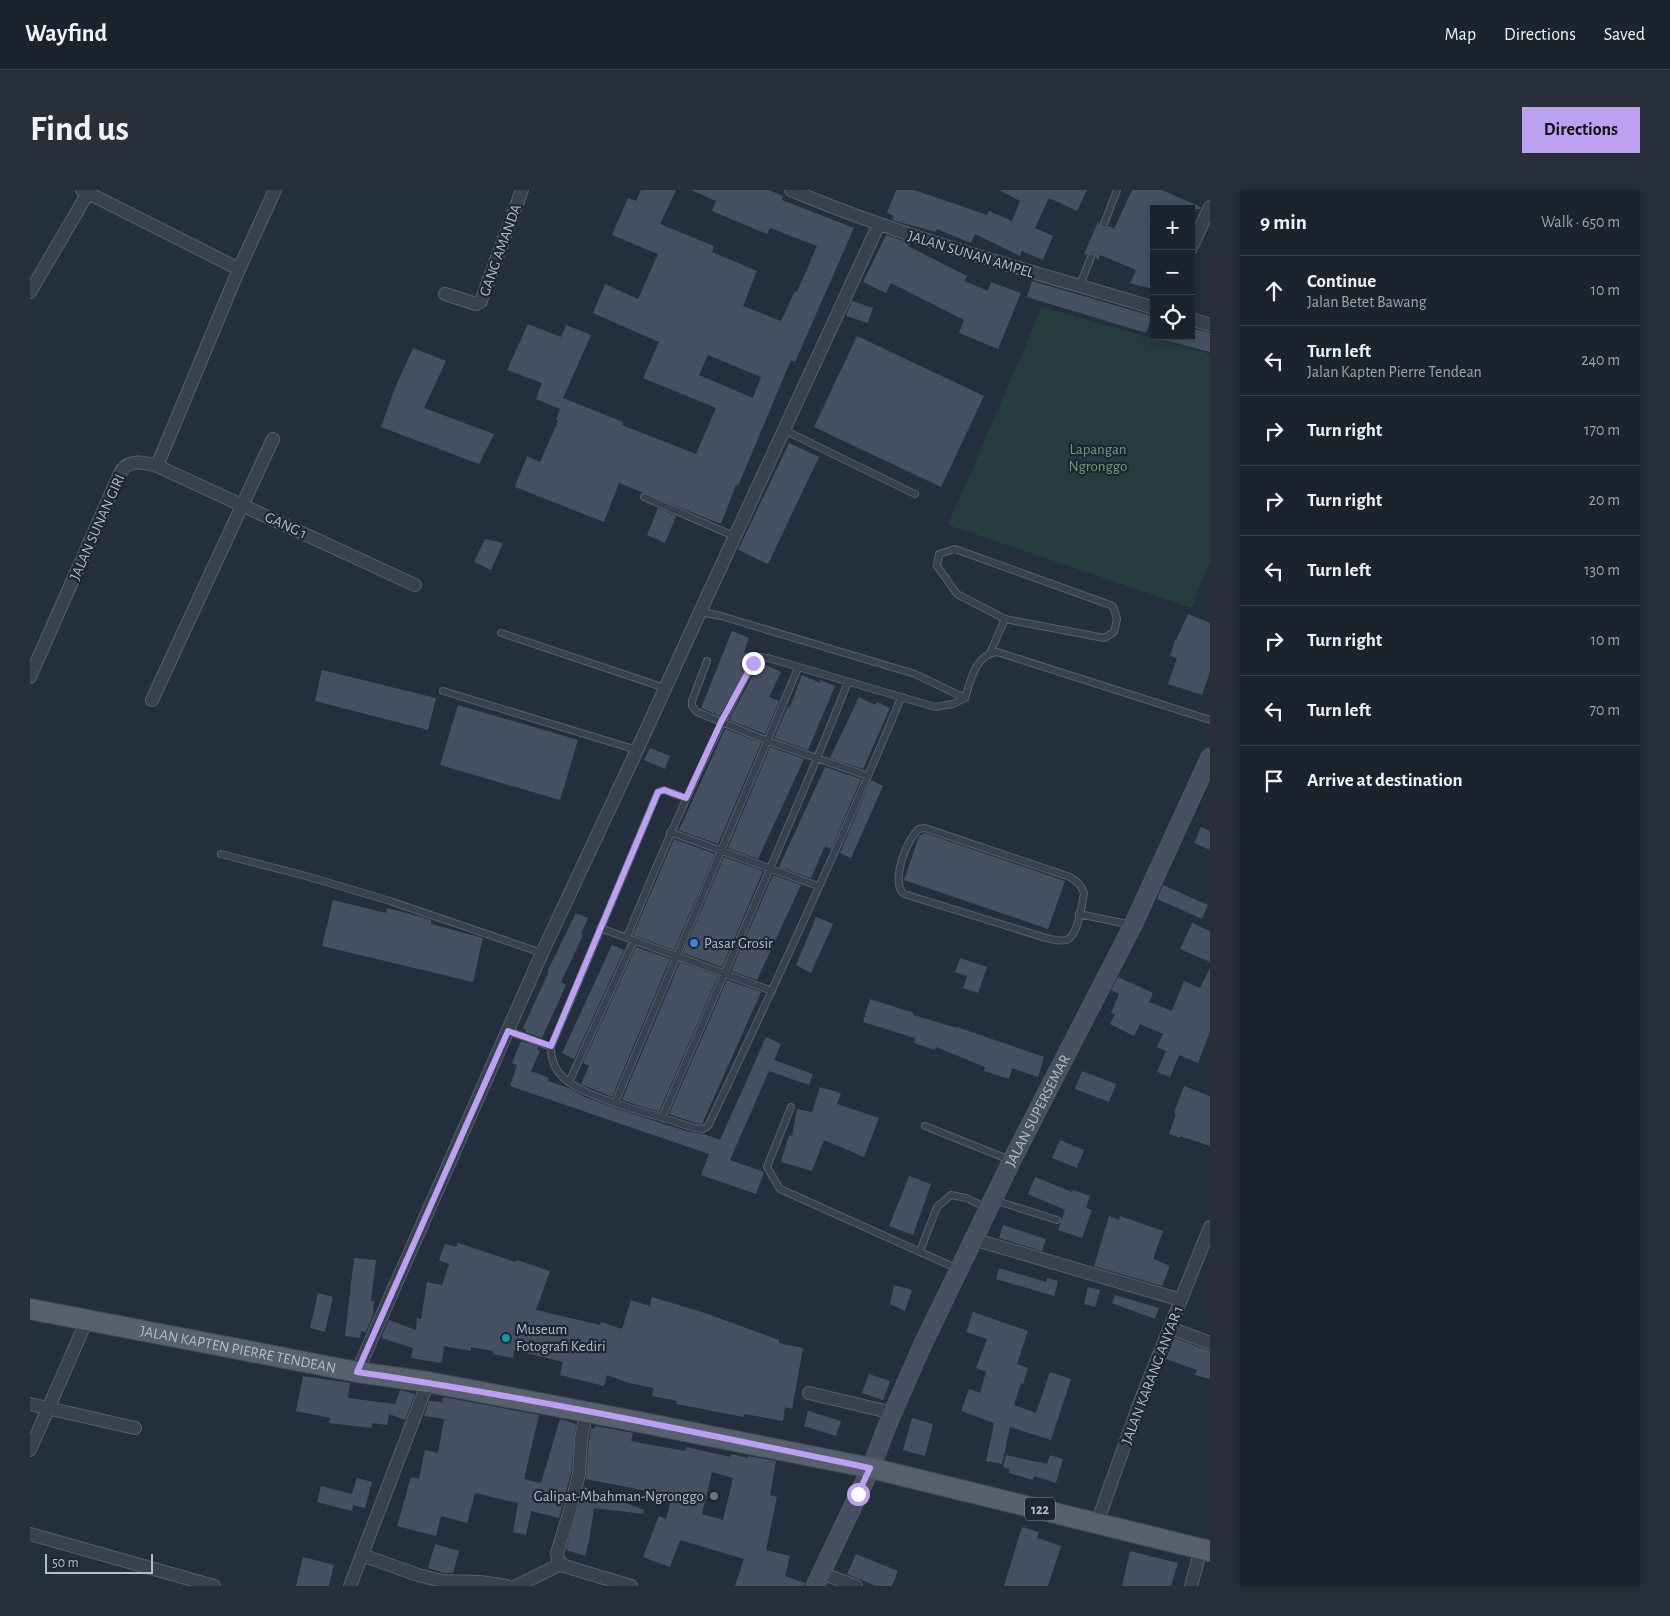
<!DOCTYPE html>
<html lang="en">
<head>
<meta charset="utf-8">
<style>
	:root { --surface:#1b232e; --page:#282f3a; --text:#f1f3f6; --muted:#a0a4aa; --line:#39404a; --accent:#bca0f2 }
	body { margin:0; font-family:"Alegreya Sans",sans-serif; background:var(--page); color:var(--text) }
	.controls { position:absolute; right:15px; top:15px; display:grid; overflow:hidden; border-radius:0px; box-shadow:0 2px 12px #0003 }
	.controls button { width:45px; height:45px; display:grid; place-items:center; padding:0; border:0; border-bottom:1px solid var(--line); background:var(--surface); color:var(--text); font:25px sans-serif }
	.scale { position:absolute; left:15px; bottom:12px; width:108px; box-sizing:border-box; padding-left:5px; border:2px solid #b4bcc9; border-top:0; font-size:14px; line-height:18px; white-space:nowrap; color:#b4bcc9; -webkit-text-stroke:4px #1d2633; paint-order:stroke }
	.stop { position:absolute; width:15px; height:15px; margin:-11px; border:4px solid #bca0f2; border-radius:50%; background:#fff }
	.stop.end { background:#bca0f2; border-color:#fff; box-shadow:0 1px 5px #0008 }
	.list { margin:0; padding:0; list-style:none }
	h2 { display:flex; justify-content:space-between; align-items:center; height:65px; margin:0; padding:0 20px; font-size:21px }
	h2 small { font-size:16px; font-weight:400; color:var(--muted) }
	.list li { display:grid; grid-template-columns:32px 1fr auto; gap:15px; align-items:center; box-sizing:border-box; height:70px; padding:0 20px; border-top:1px solid var(--line) }
	.list b { display:block; font-size:19px; white-space:nowrap }
	.list p { margin:0; font-size:16px; white-space:nowrap; color:var(--muted) }
	.list em { font-size:16px; font-style:normal; color:var(--muted) }
	.icon { flex:none; width:28px; height:28px; fill:none; stroke:currentColor; stroke-width:2; stroke-linecap:round; stroke-linejoin:round }
	.map { position:relative; flex:none; width:1180px; height:1396px; overflow:hidden; border-radius:0px }
	header { display:flex; align-items:center; gap:30px; box-sizing:border-box; height:70px; padding:0 25px; background:var(--surface); border-bottom:1px solid var(--line) }
	header strong { font-size:24px }
	nav { display:flex; gap:28px; margin-inline-start:auto; font-size:18px }
	.intro { display:flex; align-items:center; justify-content:space-between; box-sizing:border-box; height:120px; padding:0 30px }
	h1 { margin:0; font-size:35px }
	.button { padding:12px 22px; border-radius:0px; background:var(--accent); color:#111; font-size:18px; font-weight:700 }
	main { display:flex; gap:30px; padding:0 30px }
	aside { flex:1; background:var(--surface); border-radius:0px; box-shadow:0 2px 12px #0003 }
	.map>svg:first-child { display:block }
</style>
</head>
<body>
<header>
<strong>Wayfind</strong>
<nav><a>Map</a><a>Directions</a><a>Saved</a></nav>
</header>
<div class="intro"><h1>Find us</h1><a class="button">Directions</a></div>
<main>
<div class="map">
<svg width="1180" height="1396" viewBox="0 0 1180 1396">
	<rect width="100%" height="100%" fill="#242f3e"/>
	<path fill="#263c3f" d="M 1012,117 L 1180,164 L 1180,376 L 1178,375 L 1162,418 L 918,335 Z"/>
	<path fill="#455162" fill-rule="evenodd" d="M 611,0 L 646,0 L 630,34 L 684,56 L 682,62 L 727,81 L 713,116 L 751,131 L 765,101 L 767,102 L 787,56 L 740,38 L 737,44 L 682,21 L 686,11 L 661,0 L 738,0 L 753,6 L 752,10 L 824,38 L 765,172 L 761,170 L 708,296 L 706,295 L 691,334 L 589,293 L 574,332 L 485,297 L 497,266 L 510,272 L 528,231 L 526,230 L 530,219 L 506,209 L 512,193 L 477,180 L 498,134 L 531,147 L 536,135 L 561,145 L 533,208 L 593,232 L 592,235 L 666,264 L 686,218 L 613,188 L 629,152 L 563,123 L 575,94 L 608,109 L 628,64 L 582,45 L 598,8 L 606,11 ZM 678,165 L 731,187 L 723,208 L 669,185 Z
		M 866,0 L 884,0 L 957,25 L 959,21 L 982,31 L 990,11 L 969,0 L 1057,0 L 1047,21 L 1019,8 L 1005,38 L 1023,46 L 1013,70 L 992,61 L 990,66 L 945,44 L 941,53 L 907,39 L 906,42 L 862,30 L 864,26 L 857,23 Z
		M 1102,0 L 1132,0 L 1171,17 L 1170,19 L 1124,19 L 1124,100 L 1113,96 L 1113,97 L 1100,93 L 1106,80 L 1070,65 L 1068,70 L 1062,62 L 1056,65 L 1054,64 L 1068,32 L 1072,38 L 1075,39 L 1079,36 L 1084,39 Z
		M 856,45 L 880,53 L 878,56 L 937,86 L 934,91 L 958,101 L 961,92 L 991,103 L 968,159 L 929,143 L 934,130 L 861,93 L 856,103 L 833,92 Z
		M 1002,91 L 1122,126 L 1116,143 L 997,107 Z
		M 822,111 L 843,118 L 838,133 L 816,126 Z
		M 1161,138 L 1180,143 L 1180,162 L 1134,150 L 1134,146 L 1161,146 Z
		M 827,146 L 954,206 L 911,297 L 784,237 Z
		M 383,158 L 416,171 L 394,218 L 464,244 L 449,274 L 351,237 L 365,198 Z
		M 759,253 L 789,267 L 738,374 L 708,360 Z
		M 628,318 L 646,326 L 635,353 L 617,345 Z
		M 455,349 L 473,353 L 461,380 L 444,372 Z
		M 1158,424 L 1180,433 L 1180,482 L 1172,505 L 1138,494 L 1147,468 L 1140,466 L 1145,450 L 1146,450 Z
		M 702,441 L 719,448 L 714,462 L 722,467 L 690,526 L 671,518 Z
		M 730,472 L 751,482 L 739,507 L 749,511 L 735,544 L 699,530 Z
		M 292,480 L 406,508 L 398,540 L 285,511 Z
		M 772,485 L 790,493 L 790,490 L 805,496 L 778,560 L 744,548 L 758,516 L 760,517 Z
		M 829,507 L 845,515 L 847,512 L 860,518 L 833,579 L 800,568 Z
		M 428,515 L 548,550 L 530,610 L 410,575 Z
		M 695,539 L 731,553 L 688,654 L 649,640 Z
		M 740,557 L 774,569 L 728,669 L 698,658 Z
		M 620,558 L 640,566 L 635,579 L 614,570 Z
		M 795,577 L 831,589 L 801,659 L 795,656 L 781,688 L 749,677 Z
		M 841,590 L 853,596 L 821,668 L 810,663 Z
		M 1171,637 L 1180,641 L 1180,660 L 1164,653 Z
		M 895,643 L 1035,691 L 1018,739 L 874,690 L 889,646 Z
		M 644,649 L 685,664 L 644,760 L 603,745 Z
		M 694,667 L 733,681 L 692,777 L 653,763 Z
		M 743,685 L 771,695 L 727,790 L 701,781 Z
		M 1133,695 L 1178,715 L 1172,729 L 1127,709 Z
		M 303,710 L 356,723 L 357,718 L 387,726 L 401,730 L 401,734 L 453,748 L 443,792 L 292,756 Z
		M 546,723 L 558,728 L 551,744 L 553,745 L 531,792 L 536,795 L 512,848 L 495,842 L 496,840 L 493,838 L 519,781 L 518,780 Z
		M 786,727 L 803,734 L 781,783 L 766,775 Z
		M 1162,733 L 1180,741 L 1180,772 L 1150,759 Z
		M 582,755 L 594,760 L 544,869 L 532,863 Z
		M 606,757 L 640,769 L 582,907 L 551,894 L 559,876 L 553,873 Z
		M 930,768 L 957,777 L 948,803 L 933,798 L 937,786 L 925,782 Z
		M 650,772 L 688,786 L 629,922 L 592,910 Z
		M 1180,778 L 1180,842 L 1168,873 L 1149,865 L 1140,887 L 1127,882 L 1136,861 L 1127,857 L 1133,844 L 1110,834 L 1104,846 L 1080,834 L 1085,824 L 1081,823 L 1089,804 L 1081,800 L 1088,787 L 1123,803 L 1119,812 L 1142,821 L 1154,791 L 1170,798 Z
		M 697,790 L 731,802 L 672,934 L 666,933 L 639,924 Z
		M 840,809 L 884,823 L 883,825 L 927,838 L 927,837 L 1014,867 L 1008,887 L 982,878 L 979,889 L 954,881 L 955,877 L 906,857 L 905,860 L 884,853 L 885,848 L 833,832 Z
		M 736,847 L 751,854 L 744,870 L 783,884 L 779,895 L 739,881 L 700,970 L 734,982 L 726,1004 L 671,985 L 679,964 L 480,896 L 487,875 L 482,873 L 491,851 L 508,857 L 507,859 L 510,861 L 501,881 L 519,888 L 518,891 L 539,898 L 555,907 L 584,918 L 659,942 L 674,944 L 690,950 Z
		M 1052,881 L 1086,894 L 1079,912 L 1045,899 Z
		M 1154,896 L 1180,906 L 1180,956 L 1150,946 L 1150,948 L 1139,944 L 1146,924 L 1144,923 Z
		M 790,897 L 811,903 L 807,914 L 849,928 L 834,967 L 794,950 L 782,981 L 751,972 L 759,945 L 762,946 L 767,919 L 782,922 Z
		M 1030,950 L 1054,960 L 1047,978 L 1022,968 Z
		M 879,986 L 901,994 L 883,1045 L 859,1036 Z
		M 1005,987 L 1042,1002 L 1043,1000 L 1060,1006 L 1056,1018 L 1062,1020 L 1052,1048 L 1028,1040 L 1035,1020 L 998,1004 Z
		M 1079,1026 L 1089,1030 L 1090,1026 L 1133,1041 L 1123,1069 L 1140,1076 L 1132,1096 L 1064,1076 Z
		M 973,1035 L 1016,1049 L 1012,1061 L 969,1048 Z
		M 428,1053 L 486,1072 L 487,1070 L 520,1081 L 506,1120 L 570,1135 L 571,1132 L 592,1139 L 601,1110 L 620,1116 L 622,1107 L 675,1123 L 749,1150 L 749,1153 L 773,1158 L 762,1219 L 755,1217 L 753,1231 L 714,1224 L 714,1227 L 646,1214 L 647,1211 L 622,1206 L 624,1198 L 599,1193 L 577,1185 L 574,1196 L 530,1185 L 533,1172 L 484,1160 L 483,1168 L 463,1164 L 463,1161 L 441,1157 L 441,1161 L 414,1156 L 412,1173 L 381,1168 L 383,1158 L 351,1148 L 359,1130 L 386,1140 L 387,1128 L 391,1129 L 397,1092 L 412,1095 L 419,1074 L 409,1070 L 415,1054 L 426,1057 Z
		M 324,1068 L 346,1070 L 341,1111 L 344,1111 L 343,1125 L 336,1142 L 331,1141 L 330,1148 L 315,1146 Z
		M 969,1078 L 1016,1092 L 1017,1088 L 1028,1091 L 1024,1106 L 966,1089 Z
		M 864,1095 L 882,1100 L 875,1121 L 860,1114 Z
		M 1058,1097 L 1070,1100 L 1065,1117 L 1054,1114 Z
		M 288,1103 L 303,1107 L 295,1142 L 280,1138 Z
		M 1085,1105 L 1129,1118 L 1125,1129 L 1082,1113 Z
		M 943,1122 L 998,1141 L 987,1174 L 998,1178 L 993,1194 L 991,1193 L 984,1215 L 1006,1223 L 1020,1182 L 1041,1189 L 1021,1250 L 980,1237 L 972,1274 L 956,1271 L 964,1233 L 931,1221 L 939,1199 L 950,1203 L 956,1182 L 946,1178 L 957,1149 L 936,1142 Z
		M 1144,1148 L 1180,1161 L 1180,1189 L 1165,1185 L 1167,1180 L 1136,1169 Z
		M 839,1184 L 860,1191 L 853,1210 L 832,1203 Z
		M 273,1186 L 320,1193 L 318,1208 L 365,1214 L 370,1200 L 385,1204 L 375,1230 L 359,1224 L 357,1235 L 342,1233 L 342,1238 L 299,1233 L 300,1228 L 266,1221 Z
		M 413,1207 L 509,1225 L 494,1289 L 511,1293 L 530,1229 L 546,1234 L 541,1283 L 529,1328 L 501,1321 L 496,1345 L 483,1342 L 488,1313 L 445,1303 L 437,1333 L 411,1326 L 406,1346 L 367,1336 L 381,1287 L 389,1289 L 395,1260 L 408,1263 L 414,1229 L 394,1226 L 399,1211 L 412,1212 Z
		M 778,1221 L 811,1231 L 806,1246 L 774,1236 Z
		M 882,1228 L 903,1234 L 895,1266 L 873,1260 Z
		M 565,1236 L 603,1243 L 601,1251 L 655,1261 L 656,1257 L 700,1267 L 701,1264 L 718,1268 L 718,1266 L 746,1271 L 740,1305 L 747,1307 L 736,1360 L 760,1366 L 755,1386 L 775,1393 L 774,1396 L 705,1396 L 714,1369 L 650,1350 L 640,1377 L 613,1367 L 629,1326 L 636,1329 L 642,1306 L 556,1289 L 559,1251 L 561,1238 L 564,1239 ZM 682,1282 L 703,1288 L 693,1330 L 672,1324 Z
		M 976,1265 L 1017,1274 L 1020,1265 L 1033,1269 L 1026,1293 L 1004,1286 L 1003,1290 L 979,1283 L 980,1279 L 973,1277 Z
		M 327,1288 L 342,1292 L 335,1318 L 323,1315 L 322,1321 L 287,1312 L 291,1296 L 322,1304 Z
		M 554,1297 L 614,1320 L 613,1324 L 564,1318 L 559,1351 L 555,1366 L 536,1360 Z
		M 992,1337 L 1009,1342 L 1007,1348 L 1031,1356 L 1018,1396 L 974,1396 Z
		M 405,1354 L 429,1361 L 423,1383 L 414,1383 L 398,1378 Z
		M 1100,1361 L 1148,1373 L 1141,1396 L 1092,1396 Z
		M 826,1364 L 868,1381 L 862,1396 L 846,1396 L 817,1384 Z
		M 273,1367 L 304,1375 L 299,1396 L 266,1396 Z"/>
	<g fill="none" stroke-linecap="round" stroke-linejoin="round">
		<g stroke="#565f6c" stroke-width="8">
			<path id="service" d="M 1074,34 L 1087,0
				M 1050,95 L 1061,67
				M 754,240 L 885,304
				M 614,307 L 704,346
				M 925,359 L 1083,416 L 1087,429 L 1084,442 L 1074,448 L 975,429 L 927,404 L 907,376 L 909,364 Z
				M 670,422 L 691,426 L 885,484 L 935,508 C 941,490 945,465 967,462 L 1180,530
				M 471,443 L 635,498
				M 960,463 L 975,429
				M 677,471 L 662,511 L 662,516 L 667,522 L 738,551 L 838,586
				M 413,501 L 607,560
				M 656,608 L 634,600 L 628,602 L 521,857 C 521,870 525,881 536,890 C 557,907 613,922 640,930 C 650,933 662,939 673,939 L 678,936 L 681,930 C 747,791 812,650 871,508
				M 895,638 L 1040,687 C 1047,692 1052,695 1054,703 C 1052,715 1048,747 1036,750 C 1030,752 1022,749 1016,748 L 874,704 C 860,692 877,648 889,639 Z
				M 640,642 L 788,696
				M 191,664 L 276,686 L 360,711 L 512,763
				M 1049,724 L 1102,735
				M 570,738 L 742,801
				M 597,747 C 635,654 675,562 723,473 L 728,467 L 738,468 L 905,517 L 923,514 L 935,508
				M 479,841 L 521,857
				M 539,892 L 604,750
				M 585,913 L 768,478
				M 761,917 L 737,977 L 750,999 L 928,1079
				M 632,928 C 693,783 760,639 818,492
				M 895,936 L 980,970
				M 964,1010 L 1027,1030
				M 890,1061 L 907,1017 L 921,1005 L 936,1008 L 957,1018"/>
		</g>
		<g stroke="#565f6c" stroke-width="14">
			<path id="minor" d="M 52,0 L 209,79
				M 761,0 C 879,50 1002,81 1124,118
				M 1161,58 L 1180,17
				M 0,102 L 58,3
				M 415,104 L 446,114 L 451,111 L 492,0
				M 1161,129 L 1180,135
				M 127,276 L 209,79 L 245,0
				M 0,487 L 91,281 C 100,269 113,272 127,276 L 385,395
				M 122,510 L 243,249
				M 943,1049 L 1151,1110
				M 1140,1138 L 1180,1153
				M 327,1182 L 512,763 L 607,560 L 670,422 L 849,34
				M 779,1203 L 863,1223
				M 0,1214 L 105,1238
				M 556,1222 L 551,1250 L 549,1284 L 539,1324 L 527,1363 L 528,1370 L 534,1376 L 601,1396
				M 0,1260 L 57,1130
				M 1067,1333 L 1110,1212 L 1180,1037
				M 0,1344 L 184,1396
				M 332,1365 L 388,1385 L 412,1391 L 450,1392 L 477,1396
				M 791,1383 L 826,1396
				M 320,1396 L 398,1192
				M 486,1396 L 531,1374
				M 1161,1396 L 1171,1359"/>
		</g>
		<g stroke="#565f6c" stroke-width="19">
			<g id="secondary">
				<path id="s1" d="M 785,1396 L 841,1278 L 857,1236 L 892,1156 L 982,970 L 1103,735 L 1180,567"/>
			</g>
		</g>
		<g stroke="#414a57" stroke-width="22">
			<g id="primary">
				<path id="s2" d="M 0,1119 L 327,1182 L 398,1192 L 599,1230 L 841,1278 L 1180,1361"/>
			</g>
		</g>
		<use href="#service" stroke="#38414e" stroke-width="6"/>
		<use href="#minor" stroke="#38414e" stroke-width="12"/>
		<use href="#secondary" stroke="#465061" stroke-width="18"/>
		<use href="#primary" stroke="#56606e" stroke-width="20"/>
	</g>
	<g fill="none" stroke-linecap="round" stroke-linejoin="round">
		<path stroke="#bca0f2" stroke-width="6" d="M 723,473 L 691,532 L 656,608 L 634,600 L 628,602 L 521,856 L 478,841 L 327,1182 C 499,1207 670,1243 840,1278 L 828,1304"/>
	</g>
	<circle fill="#3f7fe0" stroke="#1d2633" stroke-width="2" cx="664" cy="753" r="5"/>
	<circle fill="#0f9aa8" stroke="#1d2633" stroke-width="2" cx="476" cy="1148" r="5"/>
	<circle fill="#6b7280" stroke="#1d2633" stroke-width="2" cx="684" cy="1306" r="5"/>
	<g text-anchor="middle" stroke-width="4.5" stroke-linejoin="round" paint-order="stroke">
		<rect fill="#1d2633" stroke="#878f9c" stroke-width="1" x="995" y="1307.5" width="30" height="23" rx="4"/>
		<g font-size="14" font-weight="bold" fill="#b4bcc9">
			<text x="1010" y="1324">122</text>
		</g>
		<g font-size="15" fill="#b4bcc9" stroke="#1d2633">
			<text transform="translate(470 60) rotate(-70)" y="5">GANG AMANDA</text>
			<text transform="translate(941 64) rotate(17)" y="5">JALAN SUNAN AMPEL</text>
			<text transform="translate(256 335) rotate(25)" y="5">GANG 1</text>
			<text transform="translate(67 337) rotate(-66)" y="5">JALAN SUNAN GIRI</text>
			<text dy="5" stroke="none"><textPath href="#s1" startOffset="525">JALAN SUPERSEMAR</textPath></text>
			<text dy="5" stroke="none"><textPath href="#s2" startOffset="212">JALAN KAPTEN PIERRE TENDEAN</textPath></text>
			<text transform="translate(1122 1185) rotate(-69)" y="5">JALAN KARANG ANYAR 1</text>
		</g>
		<g font-size="15" fill="#6b9a76" stroke="#1d2633">
			<text x="1068" y="264">Lapangan<tspan x="1068" dy="17">Ngronggo</tspan></text>
		</g>
		<g font-size="15" fill="#b4bcc9" stroke="#1d2633" text-anchor="start">
			<text x="674" y="758">Pasar Grosir</text>
			<text x="486" y="1144">Museum<tspan x="486" dy="17">Fotografi Kediri</tspan></text>
			<text x="674" y="1311" text-anchor="end">Galipat-Mbahman-Ngronggo</text>
		</g>
	</g>
</svg>
<div class="controls">
<button>+</button>
<button>−</button>
<button><svg class="icon" aria-label="locate" viewBox="0 0 24 24"><circle cx="12" cy="12" r="6"/><path d="M12 2v4M12 18v4M2 12h4M18 12h4"/></svg></button>
</div>
<div class="scale">50 m</div>
<div class="stop" style="left:828px;top:1304px"></div>
<div class="stop end" style="left:723px;top:473px"></div>
</div>
<aside>
<h2>9 min<small>Walk · 650 m</small></h2>
<ul class="list">
<li><svg class="icon" aria-label="ahead" viewBox="0 0 24 24"><path d="M12 20V5M6 11l6-6 6 6"/></svg><div><b>Continue</b><p>Jalan Betet Bawang</p></div><em>10 m</em></li>
<li><svg class="icon" aria-label="left" viewBox="0 0 24 24"><path d="M17 20v-9H6M10 6l-5 5 5 5"/></svg><div><b>Turn left</b><p>Jalan Kapten Pierre Tendean</p></div><em>240 m</em></li>
<li><svg class="icon" aria-label="right" viewBox="0 0 24 24"><path d="M7 20v-9h11M14 6l5 5-5 5"/></svg><div><b>Turn right</b></div><em>170 m</em></li>
<li><svg class="icon" aria-label="right" viewBox="0 0 24 24"><path d="M7 20v-9h11M14 6l5 5-5 5"/></svg><div><b>Turn right</b></div><em>20 m</em></li>
<li><svg class="icon" aria-label="left" viewBox="0 0 24 24"><path d="M17 20v-9H6M10 6l-5 5 5 5"/></svg><div><b>Turn left</b></div><em>130 m</em></li>
<li><svg class="icon" aria-label="right" viewBox="0 0 24 24"><path d="M7 20v-9h11M14 6l5 5-5 5"/></svg><div><b>Turn right</b></div><em>10 m</em></li>
<li><svg class="icon" aria-label="left" viewBox="0 0 24 24"><path d="M17 20v-9H6M10 6l-5 5 5 5"/></svg><div><b>Turn left</b></div><em>70 m</em></li>
<li><svg class="icon" aria-label="arrive" viewBox="0 0 24 24"><path d="M6 21V4h12l-3 4 3 4H6"/></svg><div><b>Arrive at destination</b></div></li>
</ul>
</aside>
</main>
</body>
</html>
